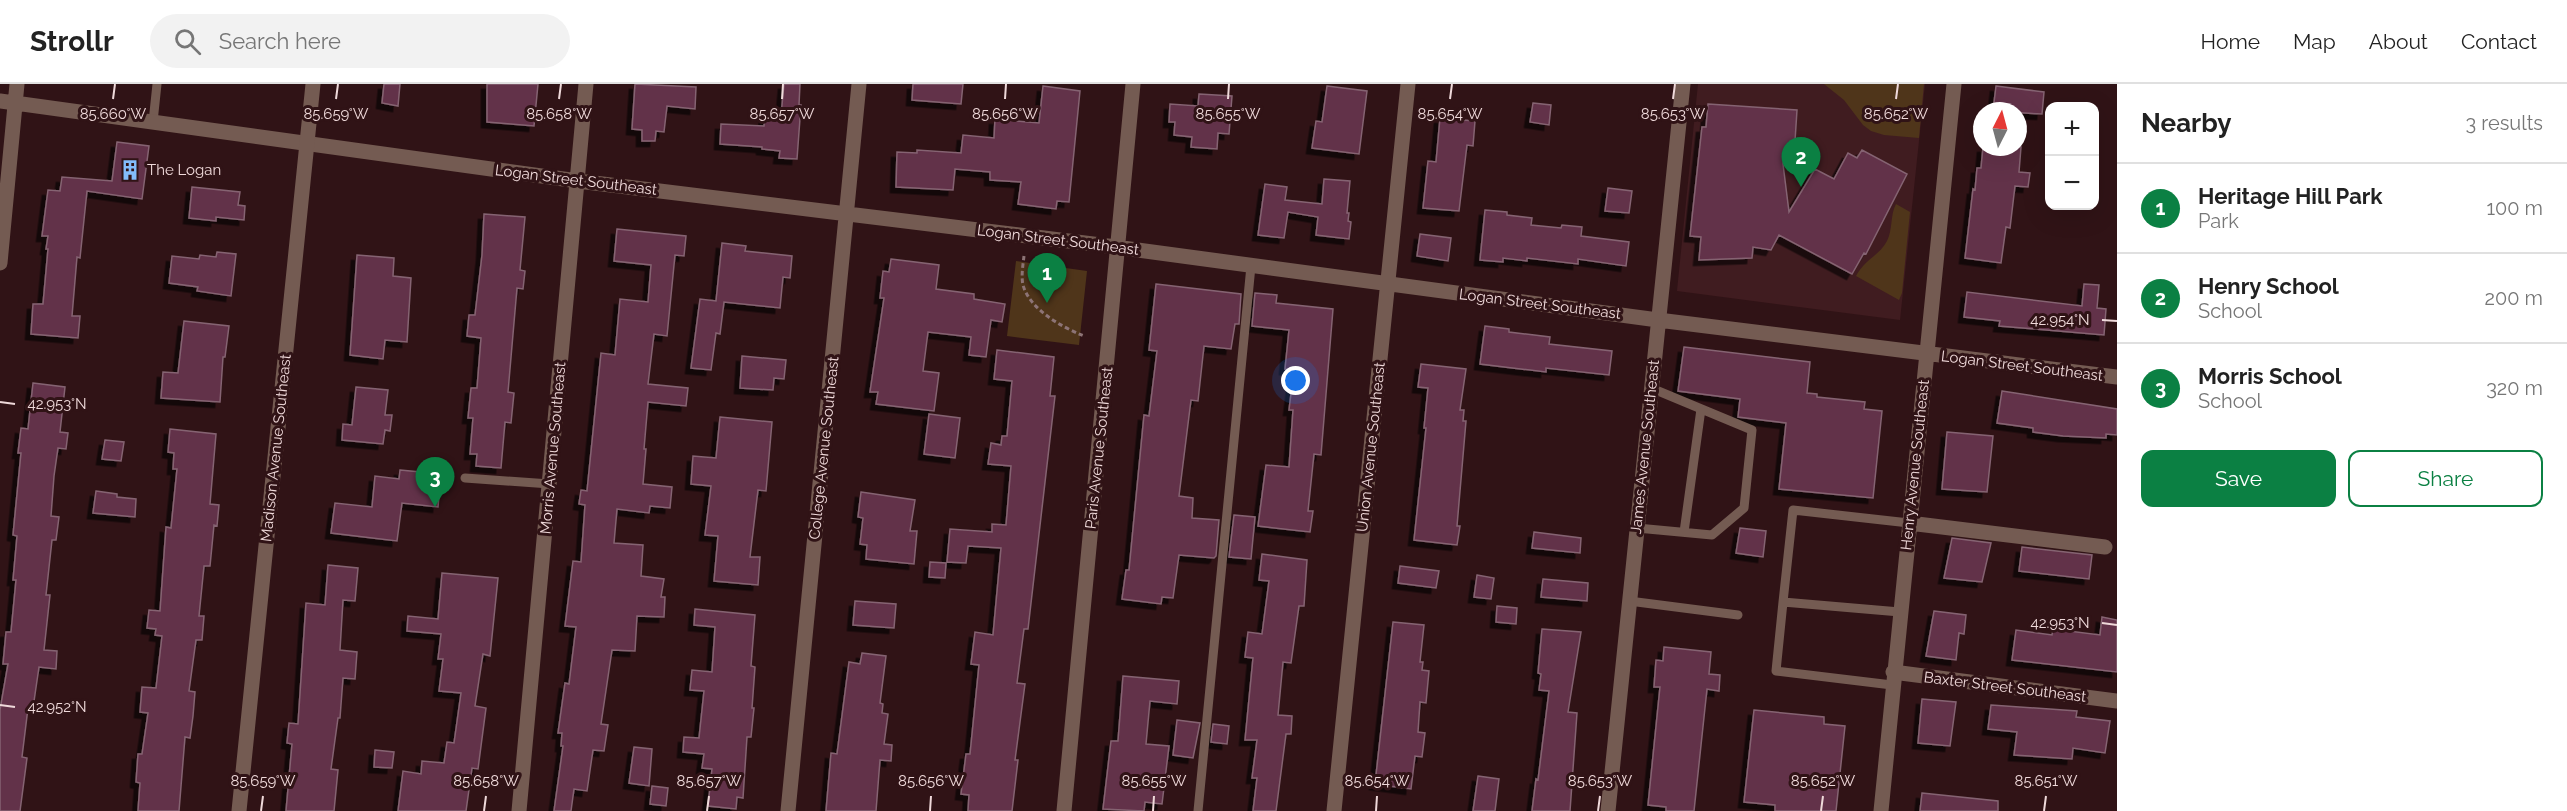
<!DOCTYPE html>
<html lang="en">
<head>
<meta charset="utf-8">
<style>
	:root { --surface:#fff; --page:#f2f2f2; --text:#222; --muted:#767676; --line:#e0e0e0; --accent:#0b8043 }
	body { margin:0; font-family:Raleway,sans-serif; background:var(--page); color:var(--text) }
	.controls { position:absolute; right:18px; top:18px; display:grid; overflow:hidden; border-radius:12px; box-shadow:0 6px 24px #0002 }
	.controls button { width:54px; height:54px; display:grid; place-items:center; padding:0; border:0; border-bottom:2px solid var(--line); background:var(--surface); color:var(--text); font:30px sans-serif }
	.compass { position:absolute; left:1973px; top:18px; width:54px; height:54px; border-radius:50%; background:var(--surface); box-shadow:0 6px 24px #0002; rotate:6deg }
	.you { position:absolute; left:1296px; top:297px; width:21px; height:21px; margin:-15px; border:4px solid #fff; border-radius:50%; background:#1a73e8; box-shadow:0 0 0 9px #1a73e833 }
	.badge { display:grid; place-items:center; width:39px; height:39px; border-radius:50%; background:var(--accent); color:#fff; font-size:20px; font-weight:700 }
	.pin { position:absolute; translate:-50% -50px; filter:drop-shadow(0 2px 3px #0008) }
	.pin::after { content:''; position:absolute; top:32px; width:21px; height:18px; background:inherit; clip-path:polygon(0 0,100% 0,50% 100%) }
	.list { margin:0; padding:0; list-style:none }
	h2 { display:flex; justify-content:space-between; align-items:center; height:78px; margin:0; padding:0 24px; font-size:26px }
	h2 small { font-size:20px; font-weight:400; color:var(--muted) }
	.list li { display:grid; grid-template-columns:39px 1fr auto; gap:18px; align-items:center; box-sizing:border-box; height:90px; padding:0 24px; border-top:2px solid var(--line) }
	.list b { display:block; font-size:22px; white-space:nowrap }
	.list p { margin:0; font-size:20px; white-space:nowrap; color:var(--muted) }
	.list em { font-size:20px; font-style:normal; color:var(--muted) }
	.actions { display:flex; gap:12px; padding:18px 24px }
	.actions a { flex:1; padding:14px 0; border:2px solid var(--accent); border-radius:12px; text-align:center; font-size:21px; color:var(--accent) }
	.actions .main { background:var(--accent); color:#fff }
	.icon { flex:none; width:33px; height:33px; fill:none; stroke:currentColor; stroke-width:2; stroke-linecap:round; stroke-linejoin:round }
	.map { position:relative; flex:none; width:2117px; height:727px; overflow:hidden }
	header { display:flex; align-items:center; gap:36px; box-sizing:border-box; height:84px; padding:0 30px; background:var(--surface); border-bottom:2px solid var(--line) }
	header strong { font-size:28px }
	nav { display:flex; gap:33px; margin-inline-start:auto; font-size:21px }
	.search { width:420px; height:54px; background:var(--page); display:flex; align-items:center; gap:15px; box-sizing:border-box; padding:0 21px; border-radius:33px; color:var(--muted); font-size:22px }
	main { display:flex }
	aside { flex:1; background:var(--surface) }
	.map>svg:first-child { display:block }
</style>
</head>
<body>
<header>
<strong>Strollr</strong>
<div class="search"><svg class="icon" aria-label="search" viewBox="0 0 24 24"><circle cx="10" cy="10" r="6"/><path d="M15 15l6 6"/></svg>Search here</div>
<nav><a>Home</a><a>Map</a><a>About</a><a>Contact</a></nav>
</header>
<main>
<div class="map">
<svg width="2117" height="727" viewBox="0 0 2117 727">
	<defs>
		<filter id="shadow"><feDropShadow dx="-5.5" dy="5.5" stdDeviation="0" flood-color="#0009"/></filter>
	</defs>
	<rect width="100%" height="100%" fill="#301316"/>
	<path fill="#401c20" d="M 1698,0 L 1925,0 L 1900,236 L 1677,207 Z"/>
	<path fill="#4f351a" d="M 1824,0 L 1924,0 L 1919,54 L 1884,51 L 1871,47 L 1863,41 L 1844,16 Z
		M 1896,120 L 1910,128 L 1902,209 L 1899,216 L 1856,192 C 1865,175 1879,172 1887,157 C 1893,145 1890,131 1896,120 Z
		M 1016,177 L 1087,187 L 1079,261 L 1007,252 Z"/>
	<path fill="#623049" stroke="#856472" stroke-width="1.5" filter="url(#shadow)" d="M 384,0 L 400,0 L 398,22 L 382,19 Z
		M 487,0 L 538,0 L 534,42 L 487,38 Z
		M 635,0 L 696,3 L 695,25 L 667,22 L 664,48 L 656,47 L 655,57 L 642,57 L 642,46 L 632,45 Z
		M 784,0 L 800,0 L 799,21 L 801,21 L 797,75 L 779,74 L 780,67 L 762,65 L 762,63 L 720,60 L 721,40 L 764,42 L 765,30 L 781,32 Z
		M 913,0 L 963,0 L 961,20 L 912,16 Z
		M 1043,2 L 1080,7 L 1069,118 L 1057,117 L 1056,125 L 1018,120 L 1021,98 L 990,96 L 990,88 L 955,85 L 953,106 L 896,103 L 897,68 L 917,69 L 917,66 L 961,69 L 963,51 L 994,54 L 995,35 L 1039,39 Z
		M 1327,2 L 1367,7 L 1359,70 L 1312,64 L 1316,37 L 1322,38 Z
		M 1996,2 L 2044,8 L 2042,30 L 1993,27 Z
		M 1199,10 L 1232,12 L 1229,50 L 1218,49 L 1217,65 L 1191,63 L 1192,53 L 1174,51 L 1175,38 L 1169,38 L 1170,20 L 1198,22 Z
		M 1533,19 L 1551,21 L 1549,41 L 1530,38 Z
		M 1708,20 L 1797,26 L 1795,57 L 1784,70 L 1783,80 L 1789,128 L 1815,85 L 1834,95 L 1848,69 L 1857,74 L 1862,66 L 1907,90 L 1866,170 L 1864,169 L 1852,190 L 1779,151 L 1771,166 L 1753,163 L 1752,174 L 1699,176 L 1701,153 L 1690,152 L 1702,43 L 1706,43 Z
		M 1440,34 L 1475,37 L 1473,62 L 1467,61 L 1459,127 L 1423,124 L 1428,77 L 1436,78 Z
		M 117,58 L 149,62 L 142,115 L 87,107 L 80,174 L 77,173 L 72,232 L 80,232 L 78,254 L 31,250 L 33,220 L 43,220 L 48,165 L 46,165 L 48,152 L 42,152 L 48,106 L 60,107 L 62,93 L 112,97 Z
		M 1983,63 L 2021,63 L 2019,88 L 2030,89 L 2028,103 L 2015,102 L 2010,144 L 2006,143 L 2001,179 L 1965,174 L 1973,105 L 1975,106 L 1977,84 L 1981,84 Z
		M 1324,95 L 1350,97 L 1347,129 L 1349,129 L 1348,137 L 1351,138 L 1349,155 L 1316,151 L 1318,133 L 1288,128 L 1284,154 L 1258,151 L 1265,100 L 1287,103 L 1285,116 L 1322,120 Z
		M 192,103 L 240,108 L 238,121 L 245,122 L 244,136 L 216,133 L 216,137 L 189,134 Z
		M 1608,104 L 1632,107 L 1629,129 L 1605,127 Z
		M 1485,126 L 1507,128 L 1507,131 L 1532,134 L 1531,141 L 1561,144 L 1562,141 L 1582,143 L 1581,152 L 1629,158 L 1626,182 L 1578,175 L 1578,180 L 1527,174 L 1527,177 L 1503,174 L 1503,178 L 1480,176 Z
		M 484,130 L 525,133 L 520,186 L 525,187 L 523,205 L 517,204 L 508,308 L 514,309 L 511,339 L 505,338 L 501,384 L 476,382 L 477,370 L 470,370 L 473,334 L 468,334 L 471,304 L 477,304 L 481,254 L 467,252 L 469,231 L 475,231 L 482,171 Z
		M 617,145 L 686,152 L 684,172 L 675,171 L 667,252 L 654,250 L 648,300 L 688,304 L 686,322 L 648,318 L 644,365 L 646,365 L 643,400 L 672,403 L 670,424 L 650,422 L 649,429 L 617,425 L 614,459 L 643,461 L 641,492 L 664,495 L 661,513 L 665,513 L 664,533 L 637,532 L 635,567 L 612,566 L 601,640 L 608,641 L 604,667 L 593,666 L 587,707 L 574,705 L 571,727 L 554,727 L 563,662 L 561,662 L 562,649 L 558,649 L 565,599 L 569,600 L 576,543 L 565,542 L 573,477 L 581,478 L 585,421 L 579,420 L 581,406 L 587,407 L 601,269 L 615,271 L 620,215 L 648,218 L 651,181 L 614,177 Z
		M 1420,150 L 1451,154 L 1448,177 L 1417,172 Z
		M 722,159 L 746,162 L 745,167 L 792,172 L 790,194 L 783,193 L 780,224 L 724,218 L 720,250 L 716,249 L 711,286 L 691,284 L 700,215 L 716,217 Z
		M 217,168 L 236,170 L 231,212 L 197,207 L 198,203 L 169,199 L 172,172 L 199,175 L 200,171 L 216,173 Z
		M 357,171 L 394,174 L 393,192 L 411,194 L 407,258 L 385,256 L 383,275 L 350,271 Z
		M 891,175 L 939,181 L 936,205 L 974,210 L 974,215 L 1005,220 L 1002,238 L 991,236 L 986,273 L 969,271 L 971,253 L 928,248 L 923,287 L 939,289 L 934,327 L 876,320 L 878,308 L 870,308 L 884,214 L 880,214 L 883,187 L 889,188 Z
		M 1156,200 L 1241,210 L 1239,240 L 1235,240 L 1231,265 L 1204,262 L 1198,317 L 1191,316 L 1179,412 L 1193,414 L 1192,434 L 1219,436 L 1216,472 L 1214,474 L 1179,471 L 1173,514 L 1162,513 L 1161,520 L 1122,515 L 1126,486 L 1129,486 L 1144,331 L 1149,332 L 1157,267 L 1149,266 Z
		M 2084,200 L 2099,201 L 2097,224 L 2106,225 L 2104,251 L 1999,242 L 2000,237 L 1964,233 L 1967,208 L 2082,222 Z
		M 1255,209 L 1277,211 L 1276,219 L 1333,225 L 1321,371 L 1314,370 L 1308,427 L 1313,427 L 1310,448 L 1258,442 L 1266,381 L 1289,383 L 1293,326 L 1289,326 L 1294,286 L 1285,285 L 1289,246 L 1252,242 Z
		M 184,237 L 229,242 L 225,273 L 223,273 L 220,318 L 161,314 L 163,288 L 178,289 Z
		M 1485,242 L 1509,245 L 1509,248 L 1550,253 L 1549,260 L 1612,267 L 1609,291 L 1546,284 L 1546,288 L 1480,280 Z
		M 1684,263 L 1810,278 L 1807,309 L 1817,310 L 1817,313 L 1865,318 L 1864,325 L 1882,327 L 1873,414 L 1779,405 L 1786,339 L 1738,333 L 1740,315 L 1678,307 Z
		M 997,266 L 1054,273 L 1050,312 L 1055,312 L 1028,545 L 1024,545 L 1017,599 L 1025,600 L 1015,676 L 1018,676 L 1012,727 L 968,727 L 969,711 L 961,710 L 966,670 L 970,670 L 979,581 L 971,580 L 975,548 L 993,551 L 1001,464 L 968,462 L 966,479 L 947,478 L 950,445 L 992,448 L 992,440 L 1006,441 L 1011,382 L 988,380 L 991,359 L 1001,361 L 1002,352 L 1007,352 L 1012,297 L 994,295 Z
		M 742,272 L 786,276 L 784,295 L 774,294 L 773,306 L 740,304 Z
		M 1421,280 L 1466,285 L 1460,326 L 1464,326 L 1463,337 L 1466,337 L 1457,442 L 1460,442 L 1457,461 L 1414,456 L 1426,344 L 1424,344 L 1428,304 L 1418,303 Z
		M 33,299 L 65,303 L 60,348 L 68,349 L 66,365 L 58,364 L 54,392 L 51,432 L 59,433 L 56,456 L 52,456 L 46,511 L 50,511 L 44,566 L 57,567 L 56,585 L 39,583 L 33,624 L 28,624 L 22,673 L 27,674 L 20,727 L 0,727 L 0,626 L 8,580 L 3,580 L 6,548 L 11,548 L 16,496 L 13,496 L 17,452 L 13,451 L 21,369 L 18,369 L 21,344 L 28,345 Z
		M 356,303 L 388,306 L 385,331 L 392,331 L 390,347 L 385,346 L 383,360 L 342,356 L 343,340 L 352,341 Z
		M 2002,307 L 2117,325 L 2117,351 L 2106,350 L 2106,354 L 2063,352 L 2033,348 L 2033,344 L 1997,339 Z
		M 929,330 L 960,334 L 955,374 L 924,370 Z
		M 720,333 L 772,338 L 766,407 L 758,406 L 750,473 L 760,473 L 758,501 L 714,497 L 718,452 L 705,451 L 711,402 L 691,400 L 693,372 L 716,374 Z
		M 170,345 L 216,350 L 210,420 L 219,421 L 217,442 L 214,441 L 210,482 L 204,482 L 199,532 L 204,532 L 202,556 L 196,556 L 189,607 L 195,608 L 193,632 L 190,654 L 185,653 L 179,727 L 138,727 L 140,699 L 136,698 L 138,670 L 142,670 L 148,629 L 140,628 L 142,603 L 156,604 L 162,552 L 155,551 L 156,545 L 147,544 L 149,526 L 160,527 L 166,443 L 171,444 L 177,385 L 173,385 L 174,369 L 168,368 Z
		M 1947,348 L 1993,352 L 1987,408 L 1942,405 Z
		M 105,356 L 124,358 L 121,377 L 102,375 Z
		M 400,386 L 441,390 L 438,423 L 402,419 L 397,457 L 331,449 L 335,419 L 372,423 L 375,392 L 399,395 Z
		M 96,407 L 117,410 L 117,413 L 136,415 L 135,433 L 93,429 Z
		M 861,408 L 915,416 L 910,447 L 917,447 L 914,480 L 866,475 L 867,461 L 860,460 L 863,434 L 858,433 Z
		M 1234,431 L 1255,433 L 1251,475 L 1229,473 Z
		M 1740,444 L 1766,447 L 1763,473 L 1736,469 Z
		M 1534,448 L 1581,454 L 1580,469 L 1532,464 Z
		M 1952,454 L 1991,459 L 1982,498 L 1944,494 Z
		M 2022,463 L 2092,471 L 2089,495 L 2019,487 Z
		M 1262,470 L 1307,476 L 1304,522 L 1299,522 L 1291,579 L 1283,578 L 1278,631 L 1292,632 L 1291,650 L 1286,650 L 1276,727 L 1253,727 L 1257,694 L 1252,694 L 1257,656 L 1245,656 L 1253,574 L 1245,573 L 1248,548 L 1262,550 L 1269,497 L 1259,496 Z
		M 930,478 L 946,479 L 945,494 L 929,493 Z
		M 328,481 L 358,484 L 355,517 L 343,516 L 340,566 L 357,568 L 355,595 L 343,594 L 340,634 L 338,634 L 331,685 L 338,686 L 334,727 L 286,727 L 292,660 L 287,659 L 289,639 L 298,640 L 306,519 L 325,521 Z
		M 1400,482 L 1439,487 L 1436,504 L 1398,499 Z
		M 442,489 L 498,494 L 490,572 L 483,570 L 475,622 L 486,624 L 478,685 L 472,684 L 466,727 L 398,727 L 403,687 L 421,690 L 422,677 L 444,679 L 447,658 L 454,659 L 461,609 L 439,607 L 443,575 L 438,575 L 441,550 L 407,547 L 408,532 L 438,535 Z
		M 1477,491 L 1494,494 L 1491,515 L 1474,513 Z
		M 1543,495 L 1588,499 L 1587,517 L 1541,513 Z
		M 855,517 L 896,520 L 894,544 L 853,541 Z
		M 1497,522 L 1517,524 L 1516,540 L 1496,538 Z
		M 695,525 L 755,531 L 751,582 L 755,583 L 752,624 L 754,624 L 751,653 L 747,653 L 743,714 L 737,713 L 736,725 L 708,722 L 712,685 L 702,684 L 704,670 L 683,668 L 684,653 L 699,654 L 704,607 L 690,606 L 692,586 L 712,588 L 715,543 L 694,541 Z
		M 1934,527 L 1966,531 L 1964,550 L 1959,549 L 1956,576 L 1926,572 Z
		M 2102,533 L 2117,536 L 2117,588 L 2012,576 L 2016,546 L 2052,551 L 2053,545 L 2100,551 Z
		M 1393,538 L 1424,541 L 1420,578 L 1423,578 L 1422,586 L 1429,587 L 1426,619 L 1420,618 L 1418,648 L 1425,649 L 1422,673 L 1415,672 L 1411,705 L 1375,700 Z
		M 1542,545 L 1581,548 L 1568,628 L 1577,629 L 1570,727 L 1532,727 L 1536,695 L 1538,696 L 1549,607 L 1539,606 L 1541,590 L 1538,589 Z
		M 1664,563 L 1711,568 L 1709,590 L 1720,591 L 1719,607 L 1707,605 L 1694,727 L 1666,727 L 1666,723 L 1648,721 L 1660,603 L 1654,603 L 1656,576 L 1663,577 Z
		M 862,569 L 886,572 L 880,619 L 883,620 L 882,629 L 888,630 L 884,660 L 892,661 L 891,677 L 880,676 L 876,727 L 826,727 L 831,669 L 837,670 L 849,578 L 860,580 Z
		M 1123,592 L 1179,597 L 1177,620 L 1150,617 L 1146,660 L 1169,662 L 1162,720 L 1145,718 L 1144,727 L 1103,725 L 1111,657 L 1118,657 Z
		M 1922,615 L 1956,618 L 1950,662 L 1918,659 Z
		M 1991,621 L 2077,627 L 2076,633 L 2110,637 L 2105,669 L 2073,664 L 2072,675 L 2014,671 L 2017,648 L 1988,645 Z
		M 1754,626 L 1824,633 L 1824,640 L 1845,642 L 1836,727 L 1775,727 L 1775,721 L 1744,718 Z
		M 1177,636 L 1200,639 L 1193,674 L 1173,671 Z
		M 1213,640 L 1229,642 L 1227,660 L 1211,658 Z
		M 634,663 L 652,665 L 649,702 L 629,699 Z
		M 375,666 L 394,668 L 392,684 L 374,683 Z
		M 1478,692 L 1499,695 L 1495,727 L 1473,727 Z
		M 652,702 L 668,704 L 666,722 L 650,720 Z
		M 1922,709 L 1998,717 L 1998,727 L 1920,727 Z"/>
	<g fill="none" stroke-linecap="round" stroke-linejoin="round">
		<path stroke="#8d7476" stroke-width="3" stroke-dasharray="4.5 3" stroke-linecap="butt" d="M 1024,172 C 1023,181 1021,192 1023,201 C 1030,226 1062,243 1084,252"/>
		<path stroke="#745b52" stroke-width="9" d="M 153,38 L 157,0
			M 465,394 L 550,400
			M 1637,444 L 1712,451 L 1744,424 L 1752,346 L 1651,304
			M 1684,448 L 1701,325
			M 1629,517 L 1738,531
			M 1783,518 L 1793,426 L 1909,439
			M 1892,601 L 1776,587 L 1783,518 L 1900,528
			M 1198,727 L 1251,182"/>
		<path stroke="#745b52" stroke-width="15" d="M 0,17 L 578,97 L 1093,160 L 1658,236 L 2117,293
			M 0,179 L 17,0
			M 1909,439 L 2105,463
			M 1893,588 L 2117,617
			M 519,727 L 586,0
			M 788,727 L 859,0
			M 1064,727 L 1133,0
			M 1334,727 L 1408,0
			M 1608,727 L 1683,0
			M 1881,727 L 1954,0"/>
		<path stroke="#745b52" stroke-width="15" d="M 239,727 L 313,0"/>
	</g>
	<path fill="none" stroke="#efd9da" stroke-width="2" d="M 113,15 L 115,0M 336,15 L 338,0M 559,15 L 561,0M 782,15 L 783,0M 1005,15 L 1006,0M 1228,15 L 1229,0M 1450,15 L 1452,0M 1673,15 L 1675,0M 1896,15 L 1898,0M 2102,236 L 2117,237M 0,318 L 15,320M 2102,539 L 2117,541M 0,621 L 15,623M 261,727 L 263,712M 484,727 L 486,712M 707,727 L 709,712M 930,727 L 931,712M 1153,727 L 1154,712M 1376,727 L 1377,712M 1598,727 L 1600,712M 1821,727 L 1823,712M 2044,727 L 2046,712"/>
	<defs>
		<g id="building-bare" transform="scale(1.62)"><path d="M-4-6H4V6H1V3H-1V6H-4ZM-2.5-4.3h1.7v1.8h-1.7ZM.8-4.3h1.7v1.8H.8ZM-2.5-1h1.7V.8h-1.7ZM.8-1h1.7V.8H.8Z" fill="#83bcfb" stroke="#301316" stroke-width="2.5" paint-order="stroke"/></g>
	</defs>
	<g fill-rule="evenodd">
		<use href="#building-bare" x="130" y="86"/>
	</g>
	<g text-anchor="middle" stroke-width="6" stroke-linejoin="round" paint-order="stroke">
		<g font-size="15" fill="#efd9da" stroke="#301316" text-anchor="start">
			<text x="147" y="91">The Logan</text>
		</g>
		<g font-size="15" fill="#efd9da" stroke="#301316">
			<text transform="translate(576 96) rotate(7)" y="5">Logan Street Southeast</text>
			<text transform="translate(1058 156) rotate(7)" y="5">Logan Street Southeast</text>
			<text transform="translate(1540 220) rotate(7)" y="5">Logan Street Southeast</text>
			<text transform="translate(2022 282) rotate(7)" y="5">Logan Street Southeast</text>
			<text transform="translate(1371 363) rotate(-84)" y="5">Union Avenue Southeast</text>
			<text transform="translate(1645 363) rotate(-84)" y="5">James Avenue Southeast</text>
			<text transform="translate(276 364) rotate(-84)" y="5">Madison Avenue Southeast</text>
			<text transform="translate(553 364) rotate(-85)" y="5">Morris Avenue Southeast</text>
			<text transform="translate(824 364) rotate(-84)" y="5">College Avenue Southeast</text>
			<text transform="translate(1099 364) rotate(-84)" y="5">Paris Avenue Southeast</text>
			<text transform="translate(1915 381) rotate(-84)" y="5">Henry Avenue Southeast</text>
			<text transform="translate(2005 603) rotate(7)" y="5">Baxter Street Southeast</text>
		</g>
	</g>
	<g font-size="15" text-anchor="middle" fill="#efd9da" stroke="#301316" stroke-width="6" stroke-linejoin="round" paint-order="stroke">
		<text x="113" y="35">85.660°W</text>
		<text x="336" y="35">85.659°W</text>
		<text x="559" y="35">85.658°W</text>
		<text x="782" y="35">85.657°W</text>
		<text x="1005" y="35">85.656°W</text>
		<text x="1228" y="35">85.655°W</text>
		<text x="1450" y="35">85.654°W</text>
		<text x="1673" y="35">85.653°W</text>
		<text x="1896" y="35">85.652°W</text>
		<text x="2060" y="241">42.954°N</text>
		<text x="57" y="325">42.953°N</text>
		<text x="2060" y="544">42.953°N</text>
		<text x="57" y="628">42.952°N</text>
		<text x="263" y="702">85.659°W</text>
		<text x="486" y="702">85.658°W</text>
		<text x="709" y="702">85.657°W</text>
		<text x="931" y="702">85.656°W</text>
		<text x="1154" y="702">85.655°W</text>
		<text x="1377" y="702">85.654°W</text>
		<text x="1600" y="702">85.653°W</text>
		<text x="1823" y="702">85.652°W</text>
		<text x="2046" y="702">85.651°W</text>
	</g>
</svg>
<div class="controls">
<button>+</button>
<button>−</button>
</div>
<svg class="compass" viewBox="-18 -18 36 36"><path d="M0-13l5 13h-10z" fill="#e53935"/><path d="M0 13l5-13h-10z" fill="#767676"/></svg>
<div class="you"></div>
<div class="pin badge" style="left:1047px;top:219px">1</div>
<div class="pin badge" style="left:1801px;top:103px">2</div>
<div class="pin badge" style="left:435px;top:423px">3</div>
</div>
<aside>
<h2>Nearby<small>3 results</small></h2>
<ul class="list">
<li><span class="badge">1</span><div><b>Heritage Hill Park</b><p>Park</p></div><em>100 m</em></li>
<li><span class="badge">2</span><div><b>Henry School</b><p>School</p></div><em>200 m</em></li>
<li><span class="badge">3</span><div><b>Morris School</b><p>School</p></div><em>320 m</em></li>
</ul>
<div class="actions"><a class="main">Save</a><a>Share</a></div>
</aside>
</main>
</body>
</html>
